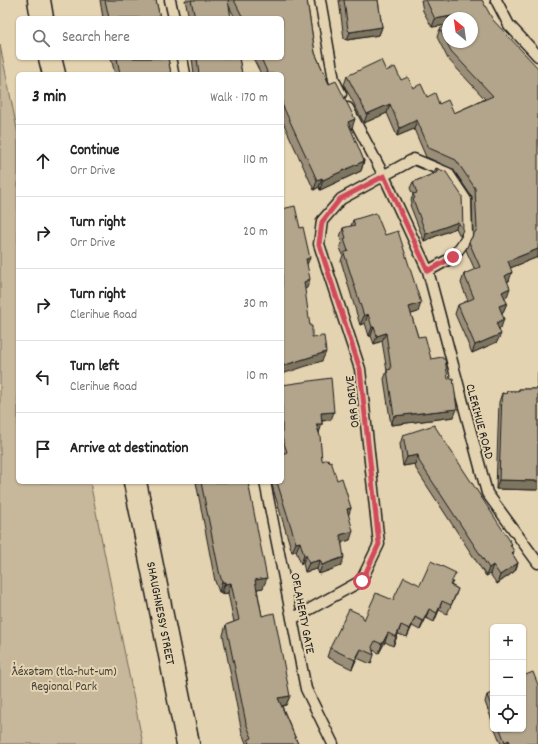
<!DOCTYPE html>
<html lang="en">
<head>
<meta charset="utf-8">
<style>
	:root { --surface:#fff; --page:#f2f2f2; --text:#222; --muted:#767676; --line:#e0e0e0 }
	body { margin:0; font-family:Dekko,sans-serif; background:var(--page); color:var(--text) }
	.controls { position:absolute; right:12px; bottom:12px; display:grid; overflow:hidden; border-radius:6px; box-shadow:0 1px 3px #0004 }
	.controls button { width:36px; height:36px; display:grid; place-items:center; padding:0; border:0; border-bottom:1px solid var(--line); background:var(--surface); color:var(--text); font:20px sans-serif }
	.compass { position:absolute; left:442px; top:12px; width:36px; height:36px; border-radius:50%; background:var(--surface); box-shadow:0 1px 3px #0004; rotate:331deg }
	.stop { position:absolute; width:12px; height:12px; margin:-9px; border:3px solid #d1495b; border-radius:50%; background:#fff }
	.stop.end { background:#d1495b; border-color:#fff; box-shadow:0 1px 4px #0008 }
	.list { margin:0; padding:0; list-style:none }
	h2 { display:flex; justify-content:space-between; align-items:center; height:52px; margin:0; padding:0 16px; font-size:17px }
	h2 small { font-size:13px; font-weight:400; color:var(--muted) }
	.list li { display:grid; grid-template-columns:26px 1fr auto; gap:12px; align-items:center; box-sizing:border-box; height:72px; padding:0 16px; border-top:1px solid var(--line) }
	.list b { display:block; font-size:15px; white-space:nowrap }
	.list p { margin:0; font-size:13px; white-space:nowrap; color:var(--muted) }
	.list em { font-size:13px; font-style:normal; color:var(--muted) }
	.icon { flex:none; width:22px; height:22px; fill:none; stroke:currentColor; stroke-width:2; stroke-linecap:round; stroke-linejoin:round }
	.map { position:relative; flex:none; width:538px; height:744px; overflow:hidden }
	.search { position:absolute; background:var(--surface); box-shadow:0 1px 3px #0004; left:16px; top:16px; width:268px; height:44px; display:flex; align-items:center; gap:10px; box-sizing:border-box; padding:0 14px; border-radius:6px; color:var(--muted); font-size:15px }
	.panel { position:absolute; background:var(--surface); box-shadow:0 1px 3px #0004; left:16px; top:72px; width:268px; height:412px; border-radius:6px }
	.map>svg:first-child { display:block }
</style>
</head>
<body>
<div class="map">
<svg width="538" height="744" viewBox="0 0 538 744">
	<rect width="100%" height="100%" fill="#e4d3b0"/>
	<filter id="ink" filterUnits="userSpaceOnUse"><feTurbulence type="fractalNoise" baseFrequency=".025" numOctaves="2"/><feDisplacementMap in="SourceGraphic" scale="8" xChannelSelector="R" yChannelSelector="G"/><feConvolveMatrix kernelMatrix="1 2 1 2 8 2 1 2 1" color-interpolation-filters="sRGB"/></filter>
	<g filter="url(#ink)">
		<path fill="#c7b89b" stroke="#726a5c" d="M 0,45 L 18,134 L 18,482 L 90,482 L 143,744 L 0,744 Z"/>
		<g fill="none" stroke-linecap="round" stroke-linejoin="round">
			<g stroke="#1c1c1c" stroke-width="13">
				<path id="lane" d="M 170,0 L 174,18
					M 320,0 L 334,80 L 341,94
					M 496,0 L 509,25 L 538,56
					M 182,58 L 185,74
					M 348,108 L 384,176 L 428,271 L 487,493 L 538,563
					M 265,482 L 306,689 L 333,744
					M 292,619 L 361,581 L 379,544 L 360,369 L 319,244 L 322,221 L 341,199 L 414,159 L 448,173 L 466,200 L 467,238 L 453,257 L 428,271"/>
			</g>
			<g stroke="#1c1c1c" stroke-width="25">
				<path id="secondary" d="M 39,0 L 42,18
					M 50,58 L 54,74
					M 135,482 L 188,744"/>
			</g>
			<use href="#lane" stroke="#e4d3b0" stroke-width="10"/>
			<use href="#secondary" stroke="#e4d3b0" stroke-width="22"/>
		</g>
		<path fill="#9a8e78" stroke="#1c1c1c" d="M 100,0 L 156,0 L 160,18 L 103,18 Z
			M 185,0 L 307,0 L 315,53 L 329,84 L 352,128 L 350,129 L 364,161 L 361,171 L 320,190 L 319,187 L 314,190 L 282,120 L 282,74 L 261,74 L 253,58 L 282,58 L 282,18 L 235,18 L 229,6 L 231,18 L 189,18 Z
			M 339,0 L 378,0 L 382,27 L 379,35 L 347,40 L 344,39 Z
			M 421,0 L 482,0 L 538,257 L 510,268 L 509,281 L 507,282 L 507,297 L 504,298 L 507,303 L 503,312 L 501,312 L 501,328 L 499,329 L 497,342 L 472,353 L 455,314 L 458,305 L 468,301 L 461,283 L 464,274 L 475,270 L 466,250 L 469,242 L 473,235 L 472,197 L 453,169 L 426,157 L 414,129 L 397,136 L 387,113 L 364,123 L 344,85 L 347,76 L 386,71 L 454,113 L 485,99 L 448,59 L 437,37 L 440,29 L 472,18 L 448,18 L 448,25 L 432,27 L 423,11 Z
			M 111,58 L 168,58 L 171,74 L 115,74 Z
			M 192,58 L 239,58 L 242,74 L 194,74 Z
			M 436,168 L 463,230 L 460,236 L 456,228 L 424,241 L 410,205 L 412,202 L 411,200 L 413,195 L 410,188 L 413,182 L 433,174 Z
			M 353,220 L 385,235 L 418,312 L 411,314 L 418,337 L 431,359 L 454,417 L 391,425 L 384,379 L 387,371 L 382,341 L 374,344 L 371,336 L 369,336 L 365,323 L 360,325 L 341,261 L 343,255 L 340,248 L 342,243 L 340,237 L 343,228 L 351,226 Z
			M 538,373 L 538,490 L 496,489 L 499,402 L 502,393 L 506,394 L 507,391 L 518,391 L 519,389 L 537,389 Z
			M 282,385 L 331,420 L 322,421 L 322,424 L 319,432 L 322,461 L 337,480 L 351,508 L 348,515 L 350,540 L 342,542 L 341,566 L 319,574 L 317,569 L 305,572 L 303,563 L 301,564 L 296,551 L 292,552 L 271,482 L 282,482 Z
			M 403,435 L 512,544 L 511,547 L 514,551 L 513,555 L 518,563 L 515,571 L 497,584 L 490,574 L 486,576 L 416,469 L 415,464 L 403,466 L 400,444 Z
			M 196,482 L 248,482 L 263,588 L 257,589 L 262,616 L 290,696 L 286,705 L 282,706 L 298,744 L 246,744 L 246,743 L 242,733 L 223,635 L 226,625 L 234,622 L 228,593 L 222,594 L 221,592 L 219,592 L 215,581 Z
			M 453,582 L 451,585 L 458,589 L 455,597 L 447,614 L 439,610 L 434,622 L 426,618 L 420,630 L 412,626 L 407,637 L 398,634 L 393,646 L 385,642 L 379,653 L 373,650 L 374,655 L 371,664 L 357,658 L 352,669 L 327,657 L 330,648 L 364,620 L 393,600 L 420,585 Z
			M 493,693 L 493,723 L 485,702 L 487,695 Z
			M 495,729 L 523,729 L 538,744 L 501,744 Z"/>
		<path fill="#7d7461" stroke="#1c1c1c" d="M 462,14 L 460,18 L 448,18 L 448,25 L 432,27 L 435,19 Z
			M 382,27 L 379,35 L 347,40 L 350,32 Z
			M 390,104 L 387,113 L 364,123 L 367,114 Z
			M 355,119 L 352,128 L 344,132 L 348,122 Z
			M 417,120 L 414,129 L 397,136 L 400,128 Z
			M 364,161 L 361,171 L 320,190 L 323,180 Z
			M 322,178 L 319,187 L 314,190 L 317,180 Z
			M 458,222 L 456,228 L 424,241 L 426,234 Z
			M 538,249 L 538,257 L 505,270 L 508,261 Z
			M 310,258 L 306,267 L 306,259 Z
			M 512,272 L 509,281 L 501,284 L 505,276 Z
			M 310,279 L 307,288 L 301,291 L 304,282 Z
			M 510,288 L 507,297 L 499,301 L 502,292 Z
			M 421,303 L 418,312 L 405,316 L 409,307 Z
			M 507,303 L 503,312 L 495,315 L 499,306 Z
			M 368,314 L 365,323 L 360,325 L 364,316 Z
			M 504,319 L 501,328 L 493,331 L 496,323 Z
			M 372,327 L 374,327 L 371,336 L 369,336 Z
			M 386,333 L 382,341 L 374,344 L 377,336 Z
			M 501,334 L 497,342 L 472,353 L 475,345 Z
			M 326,352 L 322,361 L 282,374 L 282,366 Z
			M 457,409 L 454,417 L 391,425 L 394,416 Z
			M 334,412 L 331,420 L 317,421 L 321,413 Z
			M 316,424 L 322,424 L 319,433 Z
			M 418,455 L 415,464 L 403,466 L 407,457 Z
			M 499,480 L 538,481 L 538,490 L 496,489 Z
			M 351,508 L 348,517 L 347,509 Z
			M 353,531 L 350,540 L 337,544 L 340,535 Z
			M 300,542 L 296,551 L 292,552 L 296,543 Z
			M 304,555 L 306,555 L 303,563 L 301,564 Z
			M 344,557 L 341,566 L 319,574 L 322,565 Z
			M 320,560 L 317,569 L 305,572 L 309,563 Z
			M 518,563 L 515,571 L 497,584 L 500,575 Z
			M 493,565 L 490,574 L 486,576 L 489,568 Z
			M 267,578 L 263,588 L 251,590 L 255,580 Z
			M 222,582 L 225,582 L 221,592 L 219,592 Z
			M 231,583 L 228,593 L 222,594 L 225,584 Z
			M 442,601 L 439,610 L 434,622 L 437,613 Z
			M 429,609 L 426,618 L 420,630 L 423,621 Z
			M 415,617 L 412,626 L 407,637 L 410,629 Z
			M 401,625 L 398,634 L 393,646 L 396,637 Z
			M 388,633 L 385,642 L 379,653 L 382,644 Z
			M 361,649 L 357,658 L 352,669 L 355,660 Z
			M 290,696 L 286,705 L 274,708 L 278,698 Z
			M 509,740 L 508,744 L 504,744 L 505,742 Z"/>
		<path fill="#b3a58b" stroke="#1c1c1c" d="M 105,0 L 156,0 L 160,18 L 109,18 Z
			M 191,0 L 228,0 L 231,18 L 195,18 Z
			M 234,0 L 307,0 L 315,53 L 329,84 L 336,81 L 355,119 L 348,122 L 364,161 L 323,180 L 322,178 L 317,180 L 282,104 L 282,74 L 268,74 L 261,58 L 282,58 L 282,18 L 243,18 Z
			M 344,0 L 378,0 L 382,27 L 350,32 L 348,30 Z
			M 426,0 L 482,0 L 493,20 L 538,68 L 538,249 L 508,261 L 512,272 L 505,276 L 510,288 L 502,292 L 507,303 L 499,306 L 504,319 L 496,323 L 501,334 L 475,345 L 458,305 L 474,298 L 464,274 L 480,267 L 469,242 L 477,229 L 475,188 L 456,160 L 429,148 L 417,120 L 400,128 L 390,104 L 367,114 L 347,76 L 381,60 L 386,71 L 395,67 L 401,80 L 408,77 L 413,88 L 421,84 L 427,97 L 435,93 L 439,104 L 448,100 L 454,113 L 493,96 L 451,51 L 440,29 L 448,25 L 448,42 L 472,42 L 472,18 L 463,18 L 462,14 L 435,19 Z
			M 117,58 L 168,58 L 171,74 L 120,74 Z
			M 197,58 L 239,58 L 242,74 L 199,74 Z
			M 436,168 L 446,172 L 462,196 L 463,230 L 458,222 L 426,234 L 413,199 L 415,198 L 413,194 L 417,193 L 413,182 L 438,172 Z
			M 295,206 L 300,228 L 303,227 L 310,258 L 306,259 L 310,279 L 304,282 L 310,326 L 312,326 L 312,337 L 324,336 L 326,352 L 282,366 L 282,209 Z
			M 376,213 L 385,235 L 398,231 L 421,303 L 409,307 L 418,337 L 425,336 L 431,359 L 442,357 L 443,359 L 445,359 L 448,379 L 453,378 L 457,409 L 394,416 L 387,370 L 391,369 L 386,333 L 377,336 L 374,327 L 372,327 L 368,314 L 364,316 L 344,253 L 348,251 L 344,239 L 346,238 L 343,228 L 355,225 L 353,220 Z
			M 331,378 L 334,412 L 321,413 L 322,424 L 316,424 L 320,436 L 322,461 L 328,459 L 329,462 L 331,461 L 337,480 L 342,478 L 351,508 L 347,509 L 353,531 L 340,535 L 344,557 L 322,565 L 320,560 L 309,563 L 306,555 L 304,555 L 300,542 L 296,543 L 277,482 L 282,482 L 282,454 L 287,452 L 282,437 L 282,385 Z
			M 519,389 L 538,389 L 538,481 L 499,480 L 502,393 L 506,394 L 507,391 L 519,391 Z
			M 434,425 L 512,544 L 510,545 L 514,551 L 512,553 L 518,563 L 500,575 L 493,565 L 489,568 L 419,461 L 418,455 L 407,457 L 403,435 Z
			M 201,482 L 248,482 L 267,578 L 255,580 L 262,616 L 274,613 L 290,696 L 278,698 L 298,744 L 249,744 L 248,740 L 252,738 L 246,723 L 226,625 L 239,620 L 231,583 L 225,584 L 225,582 L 222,582 L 219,571 Z
			M 431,561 L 456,573 L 450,585 L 458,589 L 451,605 L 442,601 L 437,613 L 429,609 L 423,621 L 415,617 L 410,629 L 401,625 L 396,637 L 388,633 L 382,644 L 375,641 L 372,647 L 374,655 L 361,649 L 355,660 L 330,648 L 349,609 L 362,615 L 364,620 L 376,593 L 393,600 L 404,577 L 420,585 Z
			M 533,672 L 538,685 L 538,744 L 511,744 L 509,740 L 505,742 L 500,729 L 523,729 L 523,676 Z
			M 493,693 L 493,711 L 487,695 Z"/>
	</g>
	<g fill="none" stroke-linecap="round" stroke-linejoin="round" filter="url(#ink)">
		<path stroke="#d1495b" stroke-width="5" d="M 362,581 L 379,544 L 360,369 L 319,244 L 322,222 L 340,199 L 384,176 L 428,271 L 453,257"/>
	</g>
	<g text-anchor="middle" stroke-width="4" stroke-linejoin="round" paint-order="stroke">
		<g font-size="13" fill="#1c1c1c" stroke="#e4d3b0">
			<text transform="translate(351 402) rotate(-96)" y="5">ORR DRIVE</text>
			<text transform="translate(481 421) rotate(75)" y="5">CLERIHUE ROAD</text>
			<text transform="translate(162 613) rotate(79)" y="5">SHAUGHNESSY STREET</text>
			<text transform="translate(304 613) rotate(79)" y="5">OFLAHERTY GATE</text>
		</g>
		<g font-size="13" fill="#47433c" stroke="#e4d3b0">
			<text x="64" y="675">ƛ̓éxətəm (tla-hut-um)<tspan x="64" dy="15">Regional Park</tspan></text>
		</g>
	</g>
</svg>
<div class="controls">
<button>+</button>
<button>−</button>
<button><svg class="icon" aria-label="locate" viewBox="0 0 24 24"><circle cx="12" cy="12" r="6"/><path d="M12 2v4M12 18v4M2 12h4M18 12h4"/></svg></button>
</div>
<svg class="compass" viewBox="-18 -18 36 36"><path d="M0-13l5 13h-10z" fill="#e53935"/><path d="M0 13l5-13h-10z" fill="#767676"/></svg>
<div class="stop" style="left:362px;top:581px"></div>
<div class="stop end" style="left:453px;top:257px"></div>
<div class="search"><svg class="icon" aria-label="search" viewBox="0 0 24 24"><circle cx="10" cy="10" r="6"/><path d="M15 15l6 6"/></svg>Search here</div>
<section class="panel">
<h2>3 min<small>Walk · 170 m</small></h2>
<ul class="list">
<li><svg class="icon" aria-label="ahead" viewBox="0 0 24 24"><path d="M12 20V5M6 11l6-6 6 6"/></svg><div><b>Continue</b><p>Orr Drive</p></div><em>110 m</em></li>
<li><svg class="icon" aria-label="right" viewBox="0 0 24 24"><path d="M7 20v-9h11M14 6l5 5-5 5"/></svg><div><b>Turn right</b><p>Orr Drive</p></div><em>20 m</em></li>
<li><svg class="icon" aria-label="right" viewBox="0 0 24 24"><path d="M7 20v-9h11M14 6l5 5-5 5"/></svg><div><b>Turn right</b><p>Clerihue Road</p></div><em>30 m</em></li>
<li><svg class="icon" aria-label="left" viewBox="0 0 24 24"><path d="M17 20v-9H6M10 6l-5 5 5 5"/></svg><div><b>Turn left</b><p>Clerihue Road</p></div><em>10 m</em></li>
<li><svg class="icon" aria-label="arrive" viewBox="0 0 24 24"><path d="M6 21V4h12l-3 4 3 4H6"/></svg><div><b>Arrive at destination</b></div></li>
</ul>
</section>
</div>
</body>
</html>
